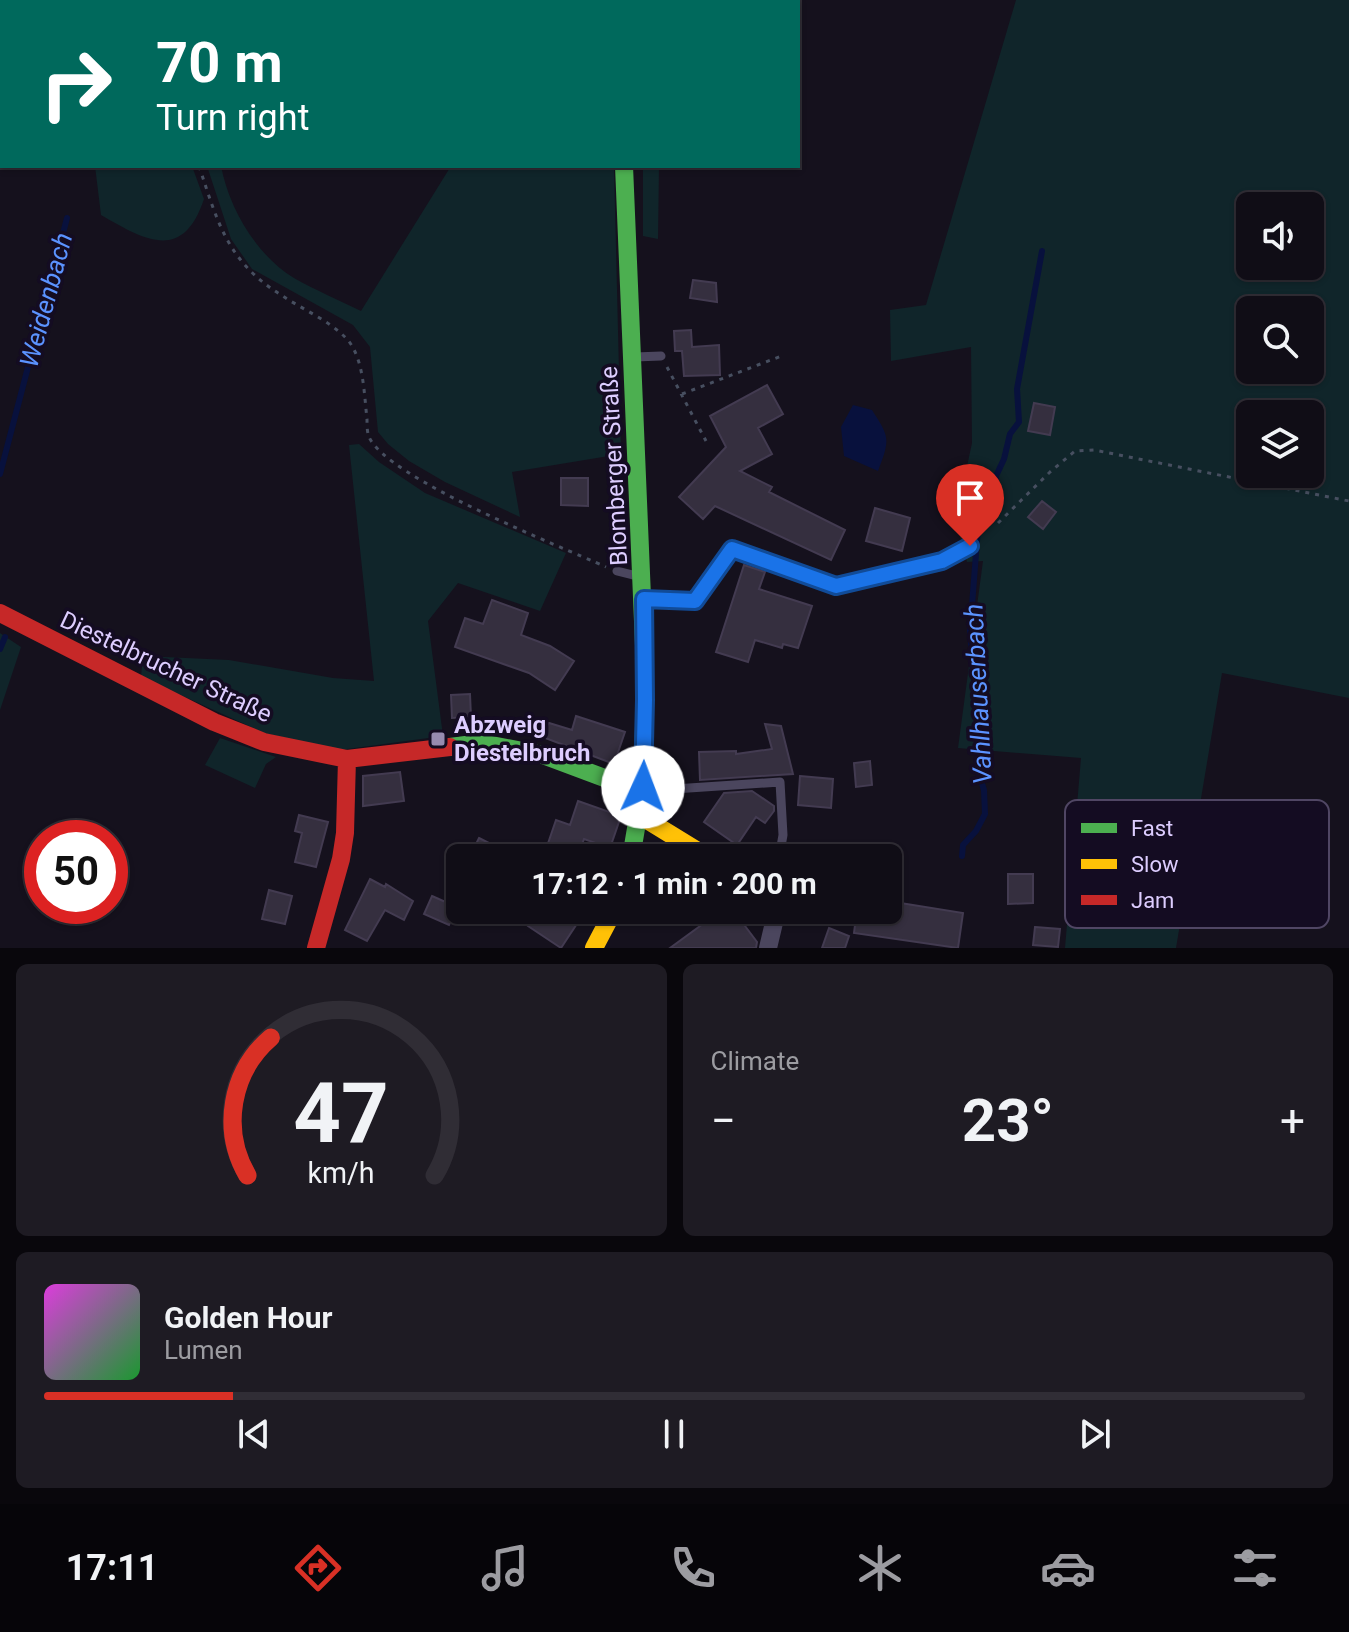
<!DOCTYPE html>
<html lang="en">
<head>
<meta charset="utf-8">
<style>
	:root { --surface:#100d16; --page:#1e1b23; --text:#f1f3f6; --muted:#9c9ca1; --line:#302d35; --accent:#d93025 }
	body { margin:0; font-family:Roboto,sans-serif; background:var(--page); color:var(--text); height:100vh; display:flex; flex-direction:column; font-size:30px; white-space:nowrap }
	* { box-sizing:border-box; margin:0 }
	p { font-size:26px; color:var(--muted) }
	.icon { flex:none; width:44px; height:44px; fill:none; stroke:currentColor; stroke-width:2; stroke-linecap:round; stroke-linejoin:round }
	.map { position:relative; height:948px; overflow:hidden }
	.side { display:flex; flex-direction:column; gap:16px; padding:16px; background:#09070c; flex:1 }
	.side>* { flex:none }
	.guide { position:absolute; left:0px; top:0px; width:800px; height:168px; box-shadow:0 2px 6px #0004,0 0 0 2px var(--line); background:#00695c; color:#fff; overflow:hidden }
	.controls { position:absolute; left:1236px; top:192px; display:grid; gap:16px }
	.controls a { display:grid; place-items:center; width:88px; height:88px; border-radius:12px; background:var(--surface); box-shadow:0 2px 6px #0004,0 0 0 2px var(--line); font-size:40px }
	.speed { position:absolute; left:24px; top:820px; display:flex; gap:16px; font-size:40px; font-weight:700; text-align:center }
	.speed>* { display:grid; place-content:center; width:104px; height:104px; border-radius:50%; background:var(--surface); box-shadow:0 2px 6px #0004,0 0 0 2px var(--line); line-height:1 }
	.speed .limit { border:12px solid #d22; background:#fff; color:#111 }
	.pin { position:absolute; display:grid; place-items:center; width:68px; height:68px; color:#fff; margin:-82px -34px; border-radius:50% 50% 50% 0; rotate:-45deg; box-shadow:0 0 8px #0007 }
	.pin .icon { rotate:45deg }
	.me { position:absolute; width:88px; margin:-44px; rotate:2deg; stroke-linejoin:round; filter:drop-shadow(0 0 6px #0008) }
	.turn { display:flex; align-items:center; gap:28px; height:168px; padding:0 24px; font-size:36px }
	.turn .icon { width:104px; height:104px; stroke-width:2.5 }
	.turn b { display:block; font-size:56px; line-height:68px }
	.big { font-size:60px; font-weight:700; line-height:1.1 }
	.side .card { flex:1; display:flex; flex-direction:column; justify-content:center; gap:12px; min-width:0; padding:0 28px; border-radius:12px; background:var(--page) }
	.side .dial { align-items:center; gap:0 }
	.dial svg { height:208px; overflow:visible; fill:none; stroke:var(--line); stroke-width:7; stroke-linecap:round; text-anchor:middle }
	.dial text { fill:var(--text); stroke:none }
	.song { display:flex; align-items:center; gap:24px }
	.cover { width:96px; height:96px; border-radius:12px; background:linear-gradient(135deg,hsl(300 70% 55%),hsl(130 70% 35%)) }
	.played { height:8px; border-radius:4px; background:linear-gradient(90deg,var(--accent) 15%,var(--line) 15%) }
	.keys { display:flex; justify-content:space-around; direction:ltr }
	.heat { display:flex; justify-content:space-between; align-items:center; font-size:44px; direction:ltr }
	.side .tiles { flex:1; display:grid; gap:16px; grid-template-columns:1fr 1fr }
	.card:last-child { grid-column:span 2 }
	.trip { position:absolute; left:446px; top:844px; width:456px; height:80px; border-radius:12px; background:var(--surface); box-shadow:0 2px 6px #0004,0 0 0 2px var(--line); font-weight:700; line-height:80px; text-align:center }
	.tabs { display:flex; height:128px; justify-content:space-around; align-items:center; background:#060509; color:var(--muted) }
	.tabs .icon { width:56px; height:56px }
	.tabs .current { color:var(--accent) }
	.tabs b { font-size:36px; color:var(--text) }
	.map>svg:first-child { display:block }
</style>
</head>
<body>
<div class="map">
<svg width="1349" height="948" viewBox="0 0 1349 948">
	<rect width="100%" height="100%" fill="#15111d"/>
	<!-- green -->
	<path fill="#10252a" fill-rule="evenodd" d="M1016,0H1349V698L1222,673L1176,948H1065L1081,758L958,748L983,561L967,562L959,533L957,513L972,443L971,347L891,361L890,310L926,305ZM1250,206H1310V266H1250ZM1250,310H1310V370H1250ZM1250,414H1310V474H1250Z
		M95,166H192L204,199C183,262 146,241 101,215Z
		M207,166H221C229,208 256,255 294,278C315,290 339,300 361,311L451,166H614L621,454L512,472L520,517L445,482L409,461L388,444L378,432L370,347L353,325L252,269L231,239Z
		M643,166H659L658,239L643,236Z
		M359,444L379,462L425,493L566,553L540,611L458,583L428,621L443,736L340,750L264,733L141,677L143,656L229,660L333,678L374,681L349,445Z
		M0,633L21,647L0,710Z
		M220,738L276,757L266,764L255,788L205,765Z"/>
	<!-- water -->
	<path fill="#08113d" d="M853,405L872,410C890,438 890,439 878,471L844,456L841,427Z"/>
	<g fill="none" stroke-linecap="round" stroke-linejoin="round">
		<!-- stream -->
		<path stroke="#08113d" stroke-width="6" d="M0,474L67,218
			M0,649L5,637
			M962,856L963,845L976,831L985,814L984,790L979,774L982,710L975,692L970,631L978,528L997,498L996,476L1004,459L1010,434L1019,422L1017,389L1042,251"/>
	</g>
	<!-- building -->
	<path fill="#352f3f" stroke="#433b51" stroke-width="2" d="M693,280L716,283L717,302L690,298Z
		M691,330L692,347L719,345L720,375L684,376L682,351H675L674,331Z
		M767,385L783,414L758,428L772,454L740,471L772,487L769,492L845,530L831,560L715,506L703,519L679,497L726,447L710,416Z
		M1034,403L1055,407L1050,435L1028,431Z
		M561,478H588V506L561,505Z
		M1042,501L1056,512L1043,529L1028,517Z
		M875,508L910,518L902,551L866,541Z
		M744,565L765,572L759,589L812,606L798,648L783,644L782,648L755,640L748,662L716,652Z
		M492,600L528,613L521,635L550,646L574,661L555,690L529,673L455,647L465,618L483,624Z
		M470,694L471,717L452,718L451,695Z
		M576,716L625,732L614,764L540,736L549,723L572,730Z
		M765,724L781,726L793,774L700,780L699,752L736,751V754L772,749Z
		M870,761L872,785L856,787L854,763Z
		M400,772L404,801L363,806V776Z
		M800,776L833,779L831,808L798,805Z
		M752,791L774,806V811L765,823L756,817L737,845L704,822L724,793Z
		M578,801L621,816L610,848L584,839L577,858H543L556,820L570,825Z
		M299,815L328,822L316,867L295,862L302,833L295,831Z
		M479,838L519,858H469Z
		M1008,874H1033V903L1008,904Z
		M370,879L385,887L386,884L413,901L404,920L385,910L367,941L345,930Z
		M269,890L292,896L285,924L262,919Z
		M432,896L457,907L449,925L424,914Z
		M888,901L963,913L958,948L854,933L857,910H888Z
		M539,910H586L561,948L528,926Z
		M722,910H733L757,942L756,948H670Z
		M1035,927L1060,929L1058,947L1033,945Z
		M829,928L849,936L845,948H822Z"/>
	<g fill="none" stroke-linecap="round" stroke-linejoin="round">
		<!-- path -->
		<path stroke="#474f60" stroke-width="3" stroke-dasharray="4 6" stroke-linecap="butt" d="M100,0L102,2
			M199,166C218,223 227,261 281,295C302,309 328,320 346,338C364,357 364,394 367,419C367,425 367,432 369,437C388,479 560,546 606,567
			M667,367L706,441
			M682,394L784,355
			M998,523L1050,472L1075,451L1094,450L1349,501"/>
		<!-- lane -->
		<path stroke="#4b465e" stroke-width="9" d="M635,357L661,356
			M617,571L637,576
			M644,599L695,601L732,549L836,586L942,561L970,546
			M644,787L674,789L780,782L783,835L779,858"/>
		<!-- street -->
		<path stroke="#4b465e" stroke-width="18" d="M768,948L777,910"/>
		<!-- fast -->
		<path stroke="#4caf50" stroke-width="18" d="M624,166L645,669L643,787L631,858
			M450,747L481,743L543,755L642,792"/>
		<!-- slow -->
		<path stroke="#ffc107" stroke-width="18" d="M634,0V2
			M639,815L709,858
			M594,948L614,910"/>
		<!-- jam -->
		<path stroke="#c62828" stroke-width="18" d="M0,613L214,722L264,742L347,759L450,747
			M316,948L341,859L345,833L347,759"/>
	</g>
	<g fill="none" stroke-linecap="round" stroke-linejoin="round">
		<!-- route casing -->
		<g stroke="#114b97" stroke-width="20">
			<path id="route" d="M643,787L645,700L644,599L695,601L732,549L836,586L942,561L970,546"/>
		</g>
		<!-- route -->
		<use href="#route" stroke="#1a73e8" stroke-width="14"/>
	</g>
	<!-- markers -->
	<rect fill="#978bb0" stroke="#140c22" stroke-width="3" x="430" y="731" width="16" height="16" rx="4"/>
	<g text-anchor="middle" stroke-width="7" stroke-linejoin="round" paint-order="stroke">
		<!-- street labels -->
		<g font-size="24" fill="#ddcdff" stroke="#140c22">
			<text transform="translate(614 466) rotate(-93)" y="8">Blomberger Straße</text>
			<text transform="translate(166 667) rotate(25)" y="8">Diestelbrucher Straße</text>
		</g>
		<!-- poi labels -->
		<g font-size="24" font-weight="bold" fill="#ddcdff" stroke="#140c22" text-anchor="start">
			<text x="454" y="733">Abzweig<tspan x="454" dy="28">Diestelbruch</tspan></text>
		</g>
		<!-- water labels -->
		<g font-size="26" font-style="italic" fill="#5b93ff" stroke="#140c22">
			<text transform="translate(46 300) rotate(-75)" y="9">Weidenbach</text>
			<text transform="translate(978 694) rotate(-93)" y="9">Vahlhauserbach</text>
		</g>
	</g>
	<!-- legend -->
	<rect x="1065" y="800" width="264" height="128" rx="12" fill="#140c22" stroke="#504664" stroke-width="2"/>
	<rect x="1081" y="823" width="36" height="10" fill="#4caf50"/>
	<rect x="1081" y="859" width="36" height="10" fill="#ffc107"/>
	<rect x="1081" y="895" width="36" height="10" fill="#c62828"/>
	<g font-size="22" fill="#ddcdff">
		<text x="1131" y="836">Fast</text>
		<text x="1131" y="872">Slow</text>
		<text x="1131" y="908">Jam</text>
	</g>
</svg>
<div class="controls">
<a><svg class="icon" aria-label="sound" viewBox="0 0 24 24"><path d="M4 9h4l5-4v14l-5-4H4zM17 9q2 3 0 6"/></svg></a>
<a><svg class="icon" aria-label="search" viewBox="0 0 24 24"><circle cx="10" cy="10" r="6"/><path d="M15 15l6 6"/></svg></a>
<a><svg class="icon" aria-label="layers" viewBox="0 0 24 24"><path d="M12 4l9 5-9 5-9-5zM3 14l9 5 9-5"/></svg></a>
</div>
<div class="speed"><div class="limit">50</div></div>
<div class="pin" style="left:970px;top:546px;background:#d93025"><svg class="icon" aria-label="arrive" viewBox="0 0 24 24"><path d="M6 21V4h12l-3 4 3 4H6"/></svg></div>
<svg class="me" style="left:643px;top:787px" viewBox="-20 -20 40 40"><circle r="19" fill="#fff"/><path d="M0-13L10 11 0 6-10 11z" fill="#1a73e8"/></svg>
<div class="trip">17:12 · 1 min · 200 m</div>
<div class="guide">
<div class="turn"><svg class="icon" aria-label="right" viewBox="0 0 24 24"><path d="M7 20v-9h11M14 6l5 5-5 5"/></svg><div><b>70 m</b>Turn right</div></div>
</div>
</div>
<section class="side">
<div class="tiles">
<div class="card dial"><svg viewBox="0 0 100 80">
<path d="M14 69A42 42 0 1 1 86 69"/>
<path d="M14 69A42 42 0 0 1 23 16" stroke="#d93025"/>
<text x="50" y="56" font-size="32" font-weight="700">47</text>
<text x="50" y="72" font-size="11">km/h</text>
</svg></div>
<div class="card"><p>Climate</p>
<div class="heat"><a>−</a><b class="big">23°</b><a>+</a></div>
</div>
<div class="card">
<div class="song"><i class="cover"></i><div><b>Golden Hour</b><p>Lumen</p></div></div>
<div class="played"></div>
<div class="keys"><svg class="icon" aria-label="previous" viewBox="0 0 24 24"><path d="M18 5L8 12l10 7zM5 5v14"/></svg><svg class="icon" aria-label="pause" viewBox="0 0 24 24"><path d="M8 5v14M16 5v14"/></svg><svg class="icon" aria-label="next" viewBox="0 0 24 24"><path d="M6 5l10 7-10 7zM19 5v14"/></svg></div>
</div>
</div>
</section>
<nav class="tabs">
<b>17:11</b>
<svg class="icon current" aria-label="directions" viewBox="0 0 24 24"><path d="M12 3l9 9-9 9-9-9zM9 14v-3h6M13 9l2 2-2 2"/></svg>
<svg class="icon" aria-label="music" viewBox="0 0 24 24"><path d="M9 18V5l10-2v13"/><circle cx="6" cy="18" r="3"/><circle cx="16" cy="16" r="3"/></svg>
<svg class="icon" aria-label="phone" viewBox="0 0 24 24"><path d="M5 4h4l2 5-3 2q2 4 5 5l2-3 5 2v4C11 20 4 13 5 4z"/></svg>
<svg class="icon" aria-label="climate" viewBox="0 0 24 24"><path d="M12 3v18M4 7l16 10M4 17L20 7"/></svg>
<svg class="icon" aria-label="car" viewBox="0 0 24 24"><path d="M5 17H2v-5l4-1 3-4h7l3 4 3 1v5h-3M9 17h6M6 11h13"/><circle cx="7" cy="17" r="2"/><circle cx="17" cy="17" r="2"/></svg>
<svg class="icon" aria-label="filters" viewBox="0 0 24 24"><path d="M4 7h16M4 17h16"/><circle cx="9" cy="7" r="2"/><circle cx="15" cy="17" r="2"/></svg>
</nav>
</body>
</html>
